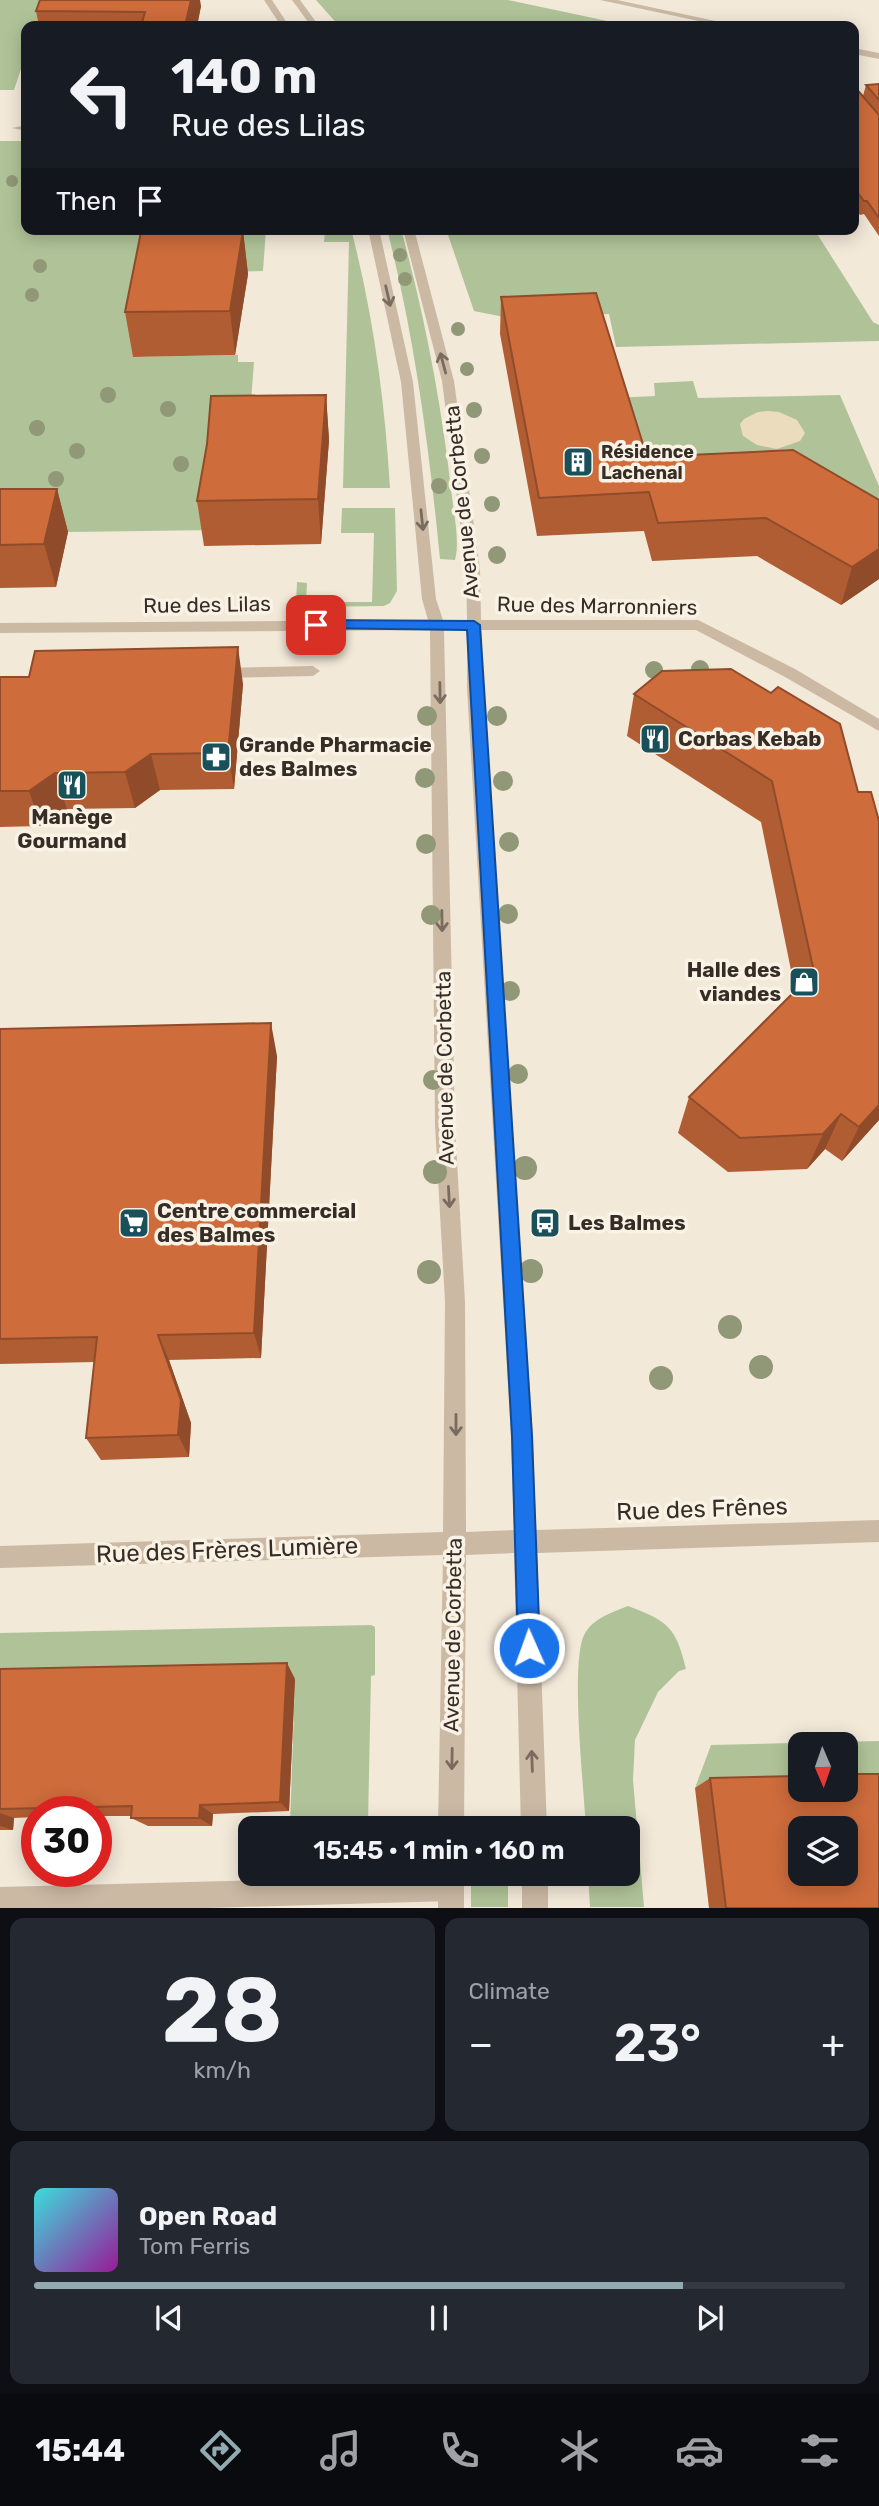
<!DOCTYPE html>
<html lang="en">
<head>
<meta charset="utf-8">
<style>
	:root { --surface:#171b24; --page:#242831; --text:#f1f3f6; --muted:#9ea1a6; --line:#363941; --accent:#90aab0 }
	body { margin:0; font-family:Rubik,sans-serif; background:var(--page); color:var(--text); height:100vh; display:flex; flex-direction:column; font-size:26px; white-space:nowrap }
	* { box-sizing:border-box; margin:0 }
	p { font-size:23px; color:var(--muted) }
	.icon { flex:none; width:38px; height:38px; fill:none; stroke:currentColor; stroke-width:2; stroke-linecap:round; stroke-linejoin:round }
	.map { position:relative; height:1908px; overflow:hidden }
	.panel { display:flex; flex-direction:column; gap:10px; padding:10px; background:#0d0f14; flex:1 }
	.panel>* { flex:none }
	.hud { position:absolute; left:21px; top:21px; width:838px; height:214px; border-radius:14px; box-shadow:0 4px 18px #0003; background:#171b24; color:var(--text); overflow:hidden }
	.needle { width:46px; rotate:178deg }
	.buttons { position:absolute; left:788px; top:1732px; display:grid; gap:14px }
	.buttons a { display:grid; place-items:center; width:70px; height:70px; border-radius:14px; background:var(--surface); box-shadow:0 4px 18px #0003; font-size:35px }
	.speed { position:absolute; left:21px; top:1796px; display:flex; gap:14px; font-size:35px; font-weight:700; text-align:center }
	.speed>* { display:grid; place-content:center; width:91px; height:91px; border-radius:50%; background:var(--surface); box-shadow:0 4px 18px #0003; line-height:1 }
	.speed .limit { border:10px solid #d22; background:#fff; color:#111 }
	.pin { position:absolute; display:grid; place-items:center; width:60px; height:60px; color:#fff; margin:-30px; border-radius:14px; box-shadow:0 4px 10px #0006 }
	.me { position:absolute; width:77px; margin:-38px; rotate:358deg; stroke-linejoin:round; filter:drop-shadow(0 0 5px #0008) }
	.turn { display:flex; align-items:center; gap:24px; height:147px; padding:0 35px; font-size:32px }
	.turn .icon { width:91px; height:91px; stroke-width:2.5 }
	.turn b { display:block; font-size:49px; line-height:60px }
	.then { display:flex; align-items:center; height:66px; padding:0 35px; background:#0003; gap:14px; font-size:26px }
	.big { font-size:52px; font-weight:600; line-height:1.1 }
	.panel .widget { flex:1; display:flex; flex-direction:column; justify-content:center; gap:10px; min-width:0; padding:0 24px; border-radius:14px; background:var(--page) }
	.panel .dial { align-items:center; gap:0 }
	.dial b { font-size:91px; line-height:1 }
	.song { display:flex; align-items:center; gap:21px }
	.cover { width:84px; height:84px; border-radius:10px; background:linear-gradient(135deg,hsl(180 70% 55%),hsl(300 70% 35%)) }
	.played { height:7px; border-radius:4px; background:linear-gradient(90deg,var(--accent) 80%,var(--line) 80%) }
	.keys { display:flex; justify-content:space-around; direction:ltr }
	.heat { display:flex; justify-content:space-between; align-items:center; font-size:38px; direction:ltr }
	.panel .tiles { flex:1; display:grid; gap:10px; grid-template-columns:1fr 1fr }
	.widget:last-child { grid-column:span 2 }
	.trip { position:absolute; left:238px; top:1816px; width:402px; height:70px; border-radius:14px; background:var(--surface); box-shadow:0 4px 18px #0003; font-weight:600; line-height:70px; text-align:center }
	.menu { display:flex; height:112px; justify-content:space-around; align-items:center; background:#090b0e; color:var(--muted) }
	.menu .icon { width:49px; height:49px }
	.menu .active { color:var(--accent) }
	.menu b { font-size:32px; color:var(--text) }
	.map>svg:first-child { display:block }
</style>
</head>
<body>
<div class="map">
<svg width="879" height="1908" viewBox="0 0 879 1908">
	<rect width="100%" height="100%" fill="#f3e9d9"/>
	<!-- green -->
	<path fill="#b0c398" d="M0,0H45L36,26H26V54L14,90H0Z
		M316,0H508L631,26H339Z
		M0,141H26V165L21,182H26V229H266L263,271L165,273L133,357L238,355V362H254L248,441L215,530L0,533Z
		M334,229H351C373,313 385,401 390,488H343L349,242H324L325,231Z
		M387,229H401C425,317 442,406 452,497C454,516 460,542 455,560L440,559C429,448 415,338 387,229Z
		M446,229H814L873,322L879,325V341L616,347L609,314L509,318L474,311Z
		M693,381L698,398L840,395L879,486V545L642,495L613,398L655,396L654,383Z
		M342,508H395L397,591L390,603L384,606L304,607L296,604L297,582L307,583L306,602H372L374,533H341Z
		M628,1606C668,1621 676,1627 686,1669L679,1671L658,1692L635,1740L633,1780L644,1907H590L588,1874H628V1829H586C584,1789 570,1665 584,1635C593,1618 611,1613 628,1606Z
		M371,1625L375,1627V1675L371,1676L368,1823L290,1825L295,1679L0,1685V1633Z
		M879,1741V1783L845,1784V1745H800V1786L695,1788L711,1745Z
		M471,1874H508V1907H471Z"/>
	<!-- plaza -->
	<path fill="#ecdcbe" d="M768,411L779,412L797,420L805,433L800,441L777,449L757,445L743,436L740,424L744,419L758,412Z"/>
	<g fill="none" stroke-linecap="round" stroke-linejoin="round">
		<!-- service -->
		<path fill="#cbb9a4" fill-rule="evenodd" d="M313,666L320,671L313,676L219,678L212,673L219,668Z
			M451,1875L460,1879L464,1888L460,1897L451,1901L208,1908H0V1887Z"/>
		<!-- minor -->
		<path fill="#cbb9a4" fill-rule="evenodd" d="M264,0H272L289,26H281Z
			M292,0H300L319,26H311Z
			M600,0H617L739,26H722Z
			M854,48L879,53V59L854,54Z
			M26,125V131L12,128Z
			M368,229H379L413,382L436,599L443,620H467L466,569L442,381L403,229H414L454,381L480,569L481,620H698L795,669L879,719V731L785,677L696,630H481L483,688L533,1436L536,1530L879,1520V1542L537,1553L547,1829H521L514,1553L466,1555L464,1829H438L443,1555L0,1568V1546L443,1532L445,1302L435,1125L430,630L0,633V623L428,620L422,599L401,382ZM444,630H467V688L511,1436L514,1530L466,1532L465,1302L455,1125Z
			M438,1874H464V1908H438Z
			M522,1874H548V1908H522Z"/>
	</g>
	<!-- trees -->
	<g fill="#919878">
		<circle cx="12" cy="181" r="6"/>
		<circle cx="400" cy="255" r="7"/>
		<circle cx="40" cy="266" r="7"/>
		<circle cx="405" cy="279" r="7"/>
		<circle cx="32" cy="295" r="7"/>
		<circle cx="458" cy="329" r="7"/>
		<circle cx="467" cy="369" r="7"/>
		<circle cx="108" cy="395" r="8"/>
		<circle cx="168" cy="409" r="8"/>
		<circle cx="474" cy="410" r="8"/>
		<circle cx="37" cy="428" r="8"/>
		<circle cx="77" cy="451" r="8"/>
		<circle cx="482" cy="456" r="8"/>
		<circle cx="181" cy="464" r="8"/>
		<circle cx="56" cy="479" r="8"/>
		<circle cx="439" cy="486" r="8"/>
		<circle cx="492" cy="504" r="8"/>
		<circle cx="497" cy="555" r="9"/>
		<circle cx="700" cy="669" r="9"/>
		<circle cx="654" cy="670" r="9"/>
		<circle cx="427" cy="716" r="10"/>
		<circle cx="497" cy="716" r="10"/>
		<circle cx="425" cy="778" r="10"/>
		<circle cx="503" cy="781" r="10"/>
		<circle cx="509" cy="842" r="10"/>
		<circle cx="426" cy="844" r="10"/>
		<circle cx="508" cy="914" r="10"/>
		<circle cx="431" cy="915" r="10"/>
		<circle cx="510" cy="991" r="10"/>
		<circle cx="518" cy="1074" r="10"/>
		<circle cx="433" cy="1080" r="10"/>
		<circle cx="525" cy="1168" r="12"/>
		<circle cx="435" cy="1172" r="12"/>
		<circle cx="531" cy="1271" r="12"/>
		<circle cx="429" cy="1272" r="12"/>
		<circle cx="730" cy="1327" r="12"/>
		<circle cx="761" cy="1367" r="12"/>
		<circle cx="661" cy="1378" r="12"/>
	</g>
	<!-- wall -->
	<path fill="#b15d34" d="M201,6L197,26H39L36,11Z
		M879,84V236L864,214L860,215L854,206V86L863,96L866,85Z
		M243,231L248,274L235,355L133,357L125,312Z
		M501,297L647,457L879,500V579L841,605L757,556L652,561L644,531L537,536L500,334Z
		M326,395L329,440L321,544L204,546L197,501L207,444Z
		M0,489H57L68,532L56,587L0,588Z
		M0,677L243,684L234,789L160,790L135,808L67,809L41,826L0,827Z
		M771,693L879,1120L842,1161L825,1149L807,1169L728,1172L678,1133L689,1097L795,990L761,822L627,736L634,694Z
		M0,1029L277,1056L261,1358L169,1360L191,1423L189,1457L101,1460L86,1438L95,1362L0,1364Z
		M0,1669L295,1679L289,1811L213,1814L212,1826H148L131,1818V1816H96V1811H37V1817L14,1818L13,1830H0Z
		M710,1778L879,1908H709L695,1788Z"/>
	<!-- shaded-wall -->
	<path fill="#904c2a" d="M191,0H200L201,6L197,26H185Z
		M243,231L248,274L235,355L230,311Z
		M326,395L329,440L321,544L318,499Z
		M57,489L68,532L56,587L44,544Z
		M879,549V579L841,605L852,567Z
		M238,647L243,684L234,789L228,753Z
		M151,754L160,790L135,808L125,772Z
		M55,773L67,809L41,826L29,791Z
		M271,1023L277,1056L261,1358L254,1333Z
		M879,1105V1120L842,1161L859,1127Z
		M841,1114L825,1149L807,1169L823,1134Z
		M158,1335L169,1360L191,1423L189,1457L178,1435Z
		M287,1663L295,1679L289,1811L280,1802Z
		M200,1805L213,1814L212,1826L199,1818Z
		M0,1813L14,1818L13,1830L0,1826Z"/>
	<!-- building -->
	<path fill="#ce6c3c" stroke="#904c2a" stroke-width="2" fill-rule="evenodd" d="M40,0H191L185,26H141L145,12L36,11Z
		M879,84V100L866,85Z
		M854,86L879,115V218L867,201H864L854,188Z
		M243,231L230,311L125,312L141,232Z
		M596,293L647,457L793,450L879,500V549L852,567L766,518L658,523L649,492L539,498L501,297Z
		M326,395L318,499L197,501L207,444L211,396Z
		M0,489H57L44,544L0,545Z
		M238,647L228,753L151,754L125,772L55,773L29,791H0V677H29L35,651Z
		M731,669L771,693L778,687L840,724L858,792H871L879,821V1105L859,1127L841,1114L823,1134L740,1138L689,1097L814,972L772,781L634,694L662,671Z
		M271,1023L254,1333L158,1335L181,1400L178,1435L86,1438L97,1337L0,1339V1029Z
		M287,1663L280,1802L200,1805L199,1818H131L132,1806L0,1809V1669Z
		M845,1774H879V1908H726L710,1778L800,1776V1790H845ZM800,1829H845V1874H800Z"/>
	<!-- one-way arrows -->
	<defs><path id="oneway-shaft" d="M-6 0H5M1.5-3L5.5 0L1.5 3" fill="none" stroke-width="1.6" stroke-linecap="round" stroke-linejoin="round" transform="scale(1.75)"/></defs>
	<g stroke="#796c5f">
		<use href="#oneway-shaft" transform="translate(388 296) rotate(77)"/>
		<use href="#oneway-shaft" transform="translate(443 363) rotate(-105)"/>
		<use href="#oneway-shaft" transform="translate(422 520) rotate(84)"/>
		<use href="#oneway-shaft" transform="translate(440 693) rotate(89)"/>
		<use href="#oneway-shaft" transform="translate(442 921) rotate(89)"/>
		<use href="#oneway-shaft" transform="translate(449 1197) rotate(87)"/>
		<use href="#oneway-shaft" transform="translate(456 1425) rotate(90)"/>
		<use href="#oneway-shaft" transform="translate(452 1759) rotate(91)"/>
		<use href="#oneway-shaft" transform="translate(532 1761) rotate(-92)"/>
	</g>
	<!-- route -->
	<path fill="#1a73e8" stroke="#114b97" stroke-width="2" d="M316,620L474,621L480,625L532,1436L540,1648L537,1656L529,1659L521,1656L518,1648L512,1436L467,630L311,628V621Z"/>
	<!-- icons -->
	<defs>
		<g id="building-square" transform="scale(1.575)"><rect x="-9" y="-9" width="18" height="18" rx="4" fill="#19505a" stroke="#faf2e5"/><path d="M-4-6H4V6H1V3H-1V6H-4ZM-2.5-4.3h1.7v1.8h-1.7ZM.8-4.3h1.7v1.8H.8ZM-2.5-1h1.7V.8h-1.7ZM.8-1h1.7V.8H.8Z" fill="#fff"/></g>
		<g id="restaurant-square" transform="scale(1.575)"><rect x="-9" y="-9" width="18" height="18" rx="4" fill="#19505a" stroke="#faf2e5"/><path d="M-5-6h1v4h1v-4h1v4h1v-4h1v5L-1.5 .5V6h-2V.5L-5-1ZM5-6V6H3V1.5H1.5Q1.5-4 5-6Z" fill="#fff"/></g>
		<g id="pharmacy-square" transform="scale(1.575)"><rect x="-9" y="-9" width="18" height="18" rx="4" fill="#19505a" stroke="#faf2e5"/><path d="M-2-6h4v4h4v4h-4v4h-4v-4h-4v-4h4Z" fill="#fff"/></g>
		<g id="shop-square" transform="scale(1.575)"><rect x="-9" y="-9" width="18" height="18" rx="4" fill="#19505a" stroke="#faf2e5"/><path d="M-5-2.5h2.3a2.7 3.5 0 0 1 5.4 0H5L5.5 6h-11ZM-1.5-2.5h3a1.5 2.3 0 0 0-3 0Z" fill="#fff"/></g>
		<g id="supermarket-square" transform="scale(1.575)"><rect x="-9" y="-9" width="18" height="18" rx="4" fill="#19505a" stroke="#faf2e5"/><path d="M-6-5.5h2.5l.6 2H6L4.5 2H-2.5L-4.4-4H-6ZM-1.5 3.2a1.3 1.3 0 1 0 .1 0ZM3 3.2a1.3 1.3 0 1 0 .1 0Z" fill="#fff"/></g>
		<g id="bus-square" transform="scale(1.575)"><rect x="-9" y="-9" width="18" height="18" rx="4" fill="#19505a" stroke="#faf2e5"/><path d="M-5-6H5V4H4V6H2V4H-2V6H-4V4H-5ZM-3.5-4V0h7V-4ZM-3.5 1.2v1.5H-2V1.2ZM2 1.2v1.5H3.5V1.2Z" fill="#fff"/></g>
	</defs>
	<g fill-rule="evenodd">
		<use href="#building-square" x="578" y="462"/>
		<use href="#restaurant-square" x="655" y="739"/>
		<use href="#pharmacy-square" x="216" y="757"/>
		<use href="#restaurant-square" x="72" y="785"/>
		<use href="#shop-square" x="804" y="982"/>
		<use href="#supermarket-square" x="134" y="1223"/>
		<use href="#bus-square" x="545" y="1223"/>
	</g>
	<g text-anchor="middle" stroke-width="7" stroke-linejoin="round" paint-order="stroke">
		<!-- far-poi labels -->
		<g font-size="18" font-weight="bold" fill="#362d26" stroke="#faf2e5" text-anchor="start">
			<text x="601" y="458">Résidence<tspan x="601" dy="21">Lachenal</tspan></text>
		</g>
		<!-- street labels -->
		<g font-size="21" fill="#362d26" stroke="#faf2e5">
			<text transform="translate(462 502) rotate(-96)" y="7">Avenue de Corbetta</text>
			<text transform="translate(207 605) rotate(-1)" y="7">Rue des Lilas</text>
			<text transform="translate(597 606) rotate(1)" y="7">Rue des Marronniers</text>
			<text transform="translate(445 1068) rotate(-91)" y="7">Avenue de Corbetta</text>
			<text transform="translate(453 1635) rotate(-89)" y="7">Avenue de Corbetta</text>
		</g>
		<!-- poi labels -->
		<g font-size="21" font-weight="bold" fill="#362d26" stroke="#faf2e5" text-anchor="start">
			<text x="678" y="746">Corbas Kebab</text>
			<text x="239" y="752">Grande Pharmacie<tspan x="239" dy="24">des Balmes</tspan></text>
			<text x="72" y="824" text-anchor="middle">Manège<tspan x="72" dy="24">Gourmand</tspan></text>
			<text x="781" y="977" text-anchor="end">Halle des<tspan x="781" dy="24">viandes</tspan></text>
			<text x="157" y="1218">Centre commercial<tspan x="157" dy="24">des Balmes</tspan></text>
			<text x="568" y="1230">Les Balmes</text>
		</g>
		<!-- near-street labels -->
		<g font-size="24" fill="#362d26" stroke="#faf2e5">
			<text transform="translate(702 1509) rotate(-2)" y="8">Rue des Frênes</text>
			<text transform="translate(227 1550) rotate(-2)" y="8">Rue des Frères Lumière</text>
		</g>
	</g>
</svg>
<div class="buttons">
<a><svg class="needle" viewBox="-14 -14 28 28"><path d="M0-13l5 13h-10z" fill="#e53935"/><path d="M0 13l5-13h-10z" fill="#9ea1a6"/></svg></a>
<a><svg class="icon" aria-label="layers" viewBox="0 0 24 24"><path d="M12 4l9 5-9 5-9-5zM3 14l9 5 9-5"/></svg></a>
</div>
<div class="speed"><div class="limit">30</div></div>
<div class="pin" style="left:316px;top:625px;background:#d93025"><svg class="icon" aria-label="arrive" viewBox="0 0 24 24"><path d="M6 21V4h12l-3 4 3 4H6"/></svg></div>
<svg class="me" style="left:529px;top:1648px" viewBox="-20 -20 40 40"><circle r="17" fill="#1a73e8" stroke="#fff" stroke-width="3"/><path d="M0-11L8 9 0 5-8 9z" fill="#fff"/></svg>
<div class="trip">15:45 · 1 min · 160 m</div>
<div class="hud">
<div class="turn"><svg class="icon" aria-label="left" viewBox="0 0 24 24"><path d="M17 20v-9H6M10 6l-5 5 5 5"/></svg><div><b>140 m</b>Rue des Lilas</div></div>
<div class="then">Then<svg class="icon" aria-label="arrive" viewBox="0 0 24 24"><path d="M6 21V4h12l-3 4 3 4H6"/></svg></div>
</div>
</div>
<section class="panel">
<div class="tiles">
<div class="widget dial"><b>28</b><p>km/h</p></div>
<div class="widget"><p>Climate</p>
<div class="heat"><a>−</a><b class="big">23°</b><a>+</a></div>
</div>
<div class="widget">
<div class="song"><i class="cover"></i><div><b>Open Road</b><p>Tom Ferris</p></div></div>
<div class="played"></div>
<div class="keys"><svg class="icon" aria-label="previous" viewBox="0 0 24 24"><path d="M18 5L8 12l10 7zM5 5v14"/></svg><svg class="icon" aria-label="pause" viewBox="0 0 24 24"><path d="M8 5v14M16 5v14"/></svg><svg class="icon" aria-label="next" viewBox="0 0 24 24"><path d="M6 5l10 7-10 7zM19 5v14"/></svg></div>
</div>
</div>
</section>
<nav class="menu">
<b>15:44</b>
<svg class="icon active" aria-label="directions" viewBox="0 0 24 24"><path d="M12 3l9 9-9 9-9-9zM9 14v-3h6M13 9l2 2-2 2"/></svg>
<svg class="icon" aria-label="music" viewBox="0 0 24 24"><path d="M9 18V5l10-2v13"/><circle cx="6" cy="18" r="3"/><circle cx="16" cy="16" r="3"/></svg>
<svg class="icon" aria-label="phone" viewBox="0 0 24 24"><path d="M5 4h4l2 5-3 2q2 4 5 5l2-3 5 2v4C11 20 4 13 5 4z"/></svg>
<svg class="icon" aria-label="climate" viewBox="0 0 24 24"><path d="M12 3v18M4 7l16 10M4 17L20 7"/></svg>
<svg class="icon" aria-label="car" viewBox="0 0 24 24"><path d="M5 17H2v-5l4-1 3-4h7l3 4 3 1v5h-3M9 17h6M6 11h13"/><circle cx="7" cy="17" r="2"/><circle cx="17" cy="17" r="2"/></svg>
<svg class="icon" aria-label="filters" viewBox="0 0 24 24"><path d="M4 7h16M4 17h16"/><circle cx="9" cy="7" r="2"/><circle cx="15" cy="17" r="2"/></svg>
</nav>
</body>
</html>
